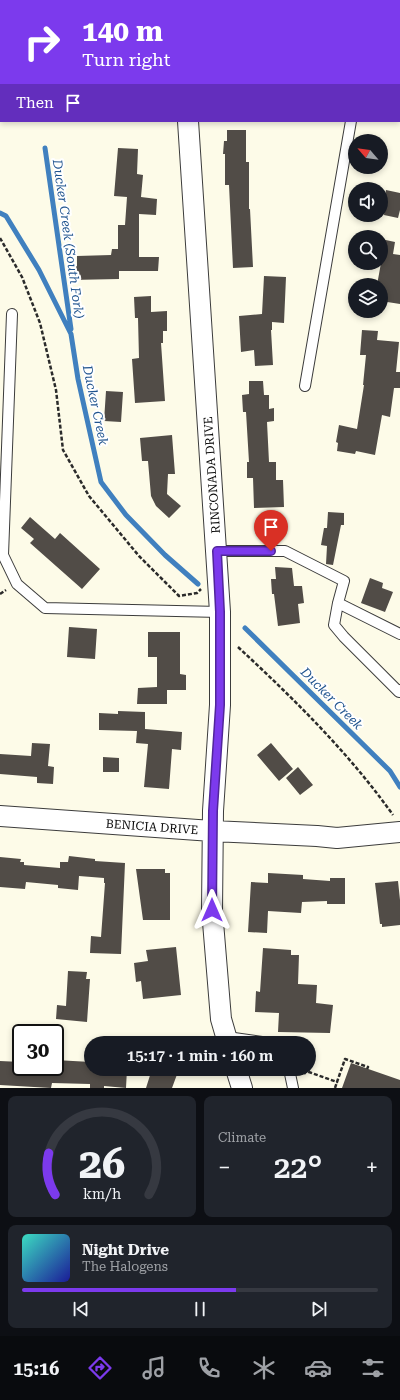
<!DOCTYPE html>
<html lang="en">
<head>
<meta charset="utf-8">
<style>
	:root { --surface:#171b24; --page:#20242c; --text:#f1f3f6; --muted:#9ea1a6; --line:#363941; --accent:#7c3aed }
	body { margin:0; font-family:"Roboto Serif",serif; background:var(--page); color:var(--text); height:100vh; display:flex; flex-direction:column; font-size:15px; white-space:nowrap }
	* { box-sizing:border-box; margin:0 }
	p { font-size:13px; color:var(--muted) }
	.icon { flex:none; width:22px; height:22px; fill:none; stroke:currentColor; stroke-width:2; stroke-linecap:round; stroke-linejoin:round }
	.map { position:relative; height:1088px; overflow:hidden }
	.details { display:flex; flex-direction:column; gap:8px; padding:8px; background:#0d0f14; flex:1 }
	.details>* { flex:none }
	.hud { position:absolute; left:0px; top:0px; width:400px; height:122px; box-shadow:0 2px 6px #0003; background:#7c3aed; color:#fff; overflow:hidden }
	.needle { width:26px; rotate:298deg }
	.tools { position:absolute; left:348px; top:134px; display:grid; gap:8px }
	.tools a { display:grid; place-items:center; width:40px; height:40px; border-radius:50%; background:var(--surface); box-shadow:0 2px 6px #0003; font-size:20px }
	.speed { position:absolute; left:12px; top:1024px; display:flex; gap:8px; font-size:20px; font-weight:700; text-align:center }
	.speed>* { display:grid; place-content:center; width:52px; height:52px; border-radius:50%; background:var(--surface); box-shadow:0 2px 6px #0003; line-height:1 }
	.speed .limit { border:2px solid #111; border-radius:6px; background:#fff; color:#111 }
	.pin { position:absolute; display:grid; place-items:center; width:34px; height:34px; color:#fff; margin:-41px -17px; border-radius:50% 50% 50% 0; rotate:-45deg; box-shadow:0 0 4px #0007 }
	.pin .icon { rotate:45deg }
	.me { position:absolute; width:44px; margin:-22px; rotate:0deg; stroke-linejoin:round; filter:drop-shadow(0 0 3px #0008) }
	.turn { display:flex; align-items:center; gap:14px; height:84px; padding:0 16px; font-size:18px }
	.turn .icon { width:52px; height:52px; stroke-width:2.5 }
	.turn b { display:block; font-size:28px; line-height:34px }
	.then { display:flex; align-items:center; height:38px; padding:0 16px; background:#0003; gap:8px; font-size:15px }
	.big { font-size:30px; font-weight:600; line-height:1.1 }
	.details .card { flex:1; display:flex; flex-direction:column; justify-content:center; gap:6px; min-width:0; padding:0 14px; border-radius:8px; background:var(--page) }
	.details .dial { align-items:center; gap:0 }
	.dial svg { height:104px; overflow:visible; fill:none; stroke:var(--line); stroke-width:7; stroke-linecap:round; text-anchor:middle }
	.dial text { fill:var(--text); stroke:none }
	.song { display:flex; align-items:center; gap:12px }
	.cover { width:48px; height:48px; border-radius:6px; background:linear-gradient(135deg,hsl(170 70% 55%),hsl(240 70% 35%)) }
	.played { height:4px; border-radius:2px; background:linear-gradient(90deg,var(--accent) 60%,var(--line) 60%) }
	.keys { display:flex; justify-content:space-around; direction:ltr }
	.heat { display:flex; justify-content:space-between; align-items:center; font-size:22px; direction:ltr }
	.details .tiles { flex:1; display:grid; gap:8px; grid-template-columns:1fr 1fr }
	.card:last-child { grid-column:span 2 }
	.trip { position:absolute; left:84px; top:1036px; width:232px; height:40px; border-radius:20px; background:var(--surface); box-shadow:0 2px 6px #0003; font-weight:600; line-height:40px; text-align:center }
	.menu { display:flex; height:64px; justify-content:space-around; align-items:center; background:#090b0e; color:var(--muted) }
	.menu .icon { width:28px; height:28px }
	.menu .on { color:var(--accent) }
	.menu b { font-size:18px; color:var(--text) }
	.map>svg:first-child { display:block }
</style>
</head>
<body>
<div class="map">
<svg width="400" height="1088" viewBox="0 0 400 1088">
	<rect width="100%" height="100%" fill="#fdfbe8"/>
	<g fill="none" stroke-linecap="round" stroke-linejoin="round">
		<!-- stream -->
		<path stroke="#4080bf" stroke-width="5" d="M45,148L71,329
			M0,213L6,216L39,270L71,334L78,379L101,482L126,515L165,555L198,584
			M245,628L390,771L400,787"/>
	</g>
	<!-- building -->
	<path fill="#514c47" d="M227,130H246V162H249V209H250L253,267L233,268L229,185H225V154H223L224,141H227Z
		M118,148L138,149L137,174L143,175L141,197L157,199L156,215L139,214V257H159L158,271H119V279L71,280V266H77V256L111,255L112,249H118V225H125L127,197L114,196Z
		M386,190L400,193V210L398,218L384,215L385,207H383Z
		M381,239L395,242L393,254L400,255V304L381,301V285H377L381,263Z
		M264,276L286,277L284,323L272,322V330H271L273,365L255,366L254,350L241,352L239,316L262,314Z
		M151,296V312L167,311V331H163V343H161L165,401L135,403L132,359L139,358L138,318H135L134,297Z
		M362,330L378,331L377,340L399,342L396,372H400V388H394L390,417L382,415L375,455L356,451L355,454L337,451L338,443L336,442L339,425L357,429L364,385H363L366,355H360Z
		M249,381H263L264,395H269V409L274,408V421L267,422L269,462H276V480H283L284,507L254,508L253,478H247V462H249L246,412H243L242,395L249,394Z
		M106,391L123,392L121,422L104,421Z
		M172,435L175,474H168L167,494L181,506L169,518L156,506L151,496L148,461H142L140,438Z
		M328,512L344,513V525H341L333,565L326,564L327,546L321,545L324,528H327Z
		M30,517L55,539L60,533L100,569L82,589L30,543L34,539L21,528Z
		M275,567L292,568L294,586H302L304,603L298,604L300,623L278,626L274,594H272L271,579H276Z
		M370,578L383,583L382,588L393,592L385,612L361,603Z
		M69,627L97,629L95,659L67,657Z
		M148,632H180V674L186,675V690H167V704H137L138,688L157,687V657H148Z
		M118,711L145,712V729L182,732L181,750L172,749L169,789L144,787L148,744L136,743L137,731L99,730V713L118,714Z
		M32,743L50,744L48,766L54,767L53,784L37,783V777L0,774V754L31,756Z
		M271,743L293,769L279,781L257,755Z
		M103,757L119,758V772H103Z
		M298,767L313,785L300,795L286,778Z
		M69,856L95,859V861L125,863L121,954L90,953L91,936L101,937L105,883H104V878L79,876L78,890L58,888V885L26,882L25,889L0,887V857L21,859L20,862H24V865L60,868V862H68Z
		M136,869H165V873H170V920H143Z
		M268,873L303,875V879L330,881V878H345V904H327V901L302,902L301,913L268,911L267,933L248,932L251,882L268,883Z
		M398,881L400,900V925L382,927V924H380L375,883Z
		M176,947L181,995L143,999L141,981L136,982L134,963L148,961L146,950Z
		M263,948L291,950V955H299L298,984L317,985L316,1003L333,1005L330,1033L278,1032L279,1013L255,1012L256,991L260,992Z
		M68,971L87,972L86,979H90L87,1022L56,1019L57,1005L66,1006Z
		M55,1060L91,1062V1069H127L126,1088L104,1086V1088H90V1084L52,1083L51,1088L0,1085V1061L21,1062V1067H55Z
		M351,1063L400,1080V1088H342Z
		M152,1069H179L172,1088H146Z"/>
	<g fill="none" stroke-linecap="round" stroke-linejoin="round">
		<!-- service casing -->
		<g stroke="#3c3c3c" stroke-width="12">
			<path id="service" d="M12,314L3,555L17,584L45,608L220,612
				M305,386L351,121
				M217,551H285L344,581L338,603L334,625L344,637L399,692L400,690
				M338,603L400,634
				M227,1037L269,1043
				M289,1069L293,1088"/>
		</g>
		<!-- minor casing -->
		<g stroke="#3c3c3c" stroke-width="22">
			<path id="minor" d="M188,121L220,612V705L213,811L212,910L221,1019L228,1043
				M0,816L212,831L317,836L337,838L400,832
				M236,1069L242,1088"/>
		</g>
		<!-- tertiary casing -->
		<g stroke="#3c3c3c" stroke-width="24">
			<path id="tertiary" d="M0,9H1
				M399,18H400"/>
		</g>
		<!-- path -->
		<path stroke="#2b2b2b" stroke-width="2.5" stroke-dasharray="4 2" stroke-linecap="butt" d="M113,0L128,1
			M0,238L22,277L40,323L56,390L63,450L89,496L139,556L179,596L197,593L201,589
			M0,594L6,590
			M238,647C294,699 349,753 393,815
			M304,1074L306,1071L337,1082L345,1059L368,1067L367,1069
			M335,1088L337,1082"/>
		<!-- service -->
		<use href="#service" stroke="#fff" stroke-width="10"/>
		<!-- minor -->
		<use href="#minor" stroke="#fff" stroke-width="20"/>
		<!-- tertiary -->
		<use href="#tertiary" stroke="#fff" stroke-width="22"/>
	</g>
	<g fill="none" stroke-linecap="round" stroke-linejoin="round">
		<!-- route casing -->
		<g stroke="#51269a" stroke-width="10">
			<path id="route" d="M212,910L213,811L220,705V612L217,551H271"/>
		</g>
		<!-- route -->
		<use href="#route" stroke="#7c3aed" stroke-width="7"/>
	</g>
	<g text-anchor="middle" stroke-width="4" stroke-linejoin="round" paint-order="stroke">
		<!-- street labels -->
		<g font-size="12" fill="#090909" stroke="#fff">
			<text transform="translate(212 475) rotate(-94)" y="4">RINCONADA DRIVE</text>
			<text transform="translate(152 827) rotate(4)" y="4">BENICIA DRIVE</text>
		</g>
		<!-- water labels -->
		<g font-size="13" font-style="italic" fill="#20548e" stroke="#fff">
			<text transform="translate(69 239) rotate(82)" y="5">Ducker Creek (South Fork)</text>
			<text transform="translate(96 405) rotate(78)" y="5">Ducker Creek</text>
			<text transform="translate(332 698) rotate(45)" y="5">Ducker Creek</text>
		</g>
	</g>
</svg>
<div class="tools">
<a><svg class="needle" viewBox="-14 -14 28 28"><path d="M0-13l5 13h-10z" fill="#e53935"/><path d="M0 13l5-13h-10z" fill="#9ea1a6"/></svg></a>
<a><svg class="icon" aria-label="sound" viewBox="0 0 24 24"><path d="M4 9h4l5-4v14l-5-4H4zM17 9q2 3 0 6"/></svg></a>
<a><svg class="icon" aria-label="search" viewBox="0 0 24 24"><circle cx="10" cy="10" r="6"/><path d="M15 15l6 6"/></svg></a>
<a><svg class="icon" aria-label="layers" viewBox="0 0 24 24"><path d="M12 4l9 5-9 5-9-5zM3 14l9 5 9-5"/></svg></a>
</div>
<div class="speed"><div class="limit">30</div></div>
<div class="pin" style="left:271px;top:551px;background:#d93025"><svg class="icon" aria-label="arrive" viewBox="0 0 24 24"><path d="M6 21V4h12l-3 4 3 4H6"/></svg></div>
<svg class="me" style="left:212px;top:910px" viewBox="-20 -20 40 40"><path d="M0-17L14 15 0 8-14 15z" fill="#7c3aed" stroke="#fff" stroke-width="4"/></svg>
<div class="trip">15:17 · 1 min · 160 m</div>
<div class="hud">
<div class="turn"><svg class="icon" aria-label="right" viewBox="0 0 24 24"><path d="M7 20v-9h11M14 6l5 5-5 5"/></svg><div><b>140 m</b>Turn right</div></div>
<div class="then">Then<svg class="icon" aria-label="arrive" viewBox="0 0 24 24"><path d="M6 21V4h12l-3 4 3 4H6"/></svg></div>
</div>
</div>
<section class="details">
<div class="tiles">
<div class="card dial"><svg viewBox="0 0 100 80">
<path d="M14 69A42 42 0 1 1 86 69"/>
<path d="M14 69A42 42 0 0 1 9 37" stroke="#7c3aed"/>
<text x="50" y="56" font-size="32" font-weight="700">26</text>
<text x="50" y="72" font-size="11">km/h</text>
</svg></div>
<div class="card"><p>Climate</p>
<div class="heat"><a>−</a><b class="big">22°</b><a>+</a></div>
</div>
<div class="card">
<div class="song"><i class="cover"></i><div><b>Night Drive</b><p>The Halogens</p></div></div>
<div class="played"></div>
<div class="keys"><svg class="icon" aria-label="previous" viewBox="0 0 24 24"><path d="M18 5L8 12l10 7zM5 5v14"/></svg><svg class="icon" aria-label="pause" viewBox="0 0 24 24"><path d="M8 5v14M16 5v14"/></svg><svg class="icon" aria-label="next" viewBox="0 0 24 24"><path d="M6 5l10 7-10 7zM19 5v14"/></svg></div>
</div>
</div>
</section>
<nav class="menu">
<b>15:16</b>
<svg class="icon on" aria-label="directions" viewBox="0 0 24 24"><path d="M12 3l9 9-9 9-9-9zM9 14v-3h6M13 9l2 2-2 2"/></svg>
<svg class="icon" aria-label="music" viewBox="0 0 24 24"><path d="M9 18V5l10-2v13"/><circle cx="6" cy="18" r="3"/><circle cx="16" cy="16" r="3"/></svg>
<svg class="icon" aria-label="phone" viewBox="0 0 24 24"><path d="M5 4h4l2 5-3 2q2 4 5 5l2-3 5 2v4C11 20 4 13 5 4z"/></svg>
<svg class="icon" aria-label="climate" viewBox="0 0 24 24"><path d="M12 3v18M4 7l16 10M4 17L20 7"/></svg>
<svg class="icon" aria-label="car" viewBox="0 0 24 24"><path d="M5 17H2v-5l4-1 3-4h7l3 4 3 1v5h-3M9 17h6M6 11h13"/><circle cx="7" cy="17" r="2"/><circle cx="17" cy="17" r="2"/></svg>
<svg class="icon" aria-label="filters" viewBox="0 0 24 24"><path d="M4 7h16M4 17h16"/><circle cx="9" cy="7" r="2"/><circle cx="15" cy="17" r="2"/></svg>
</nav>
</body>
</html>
